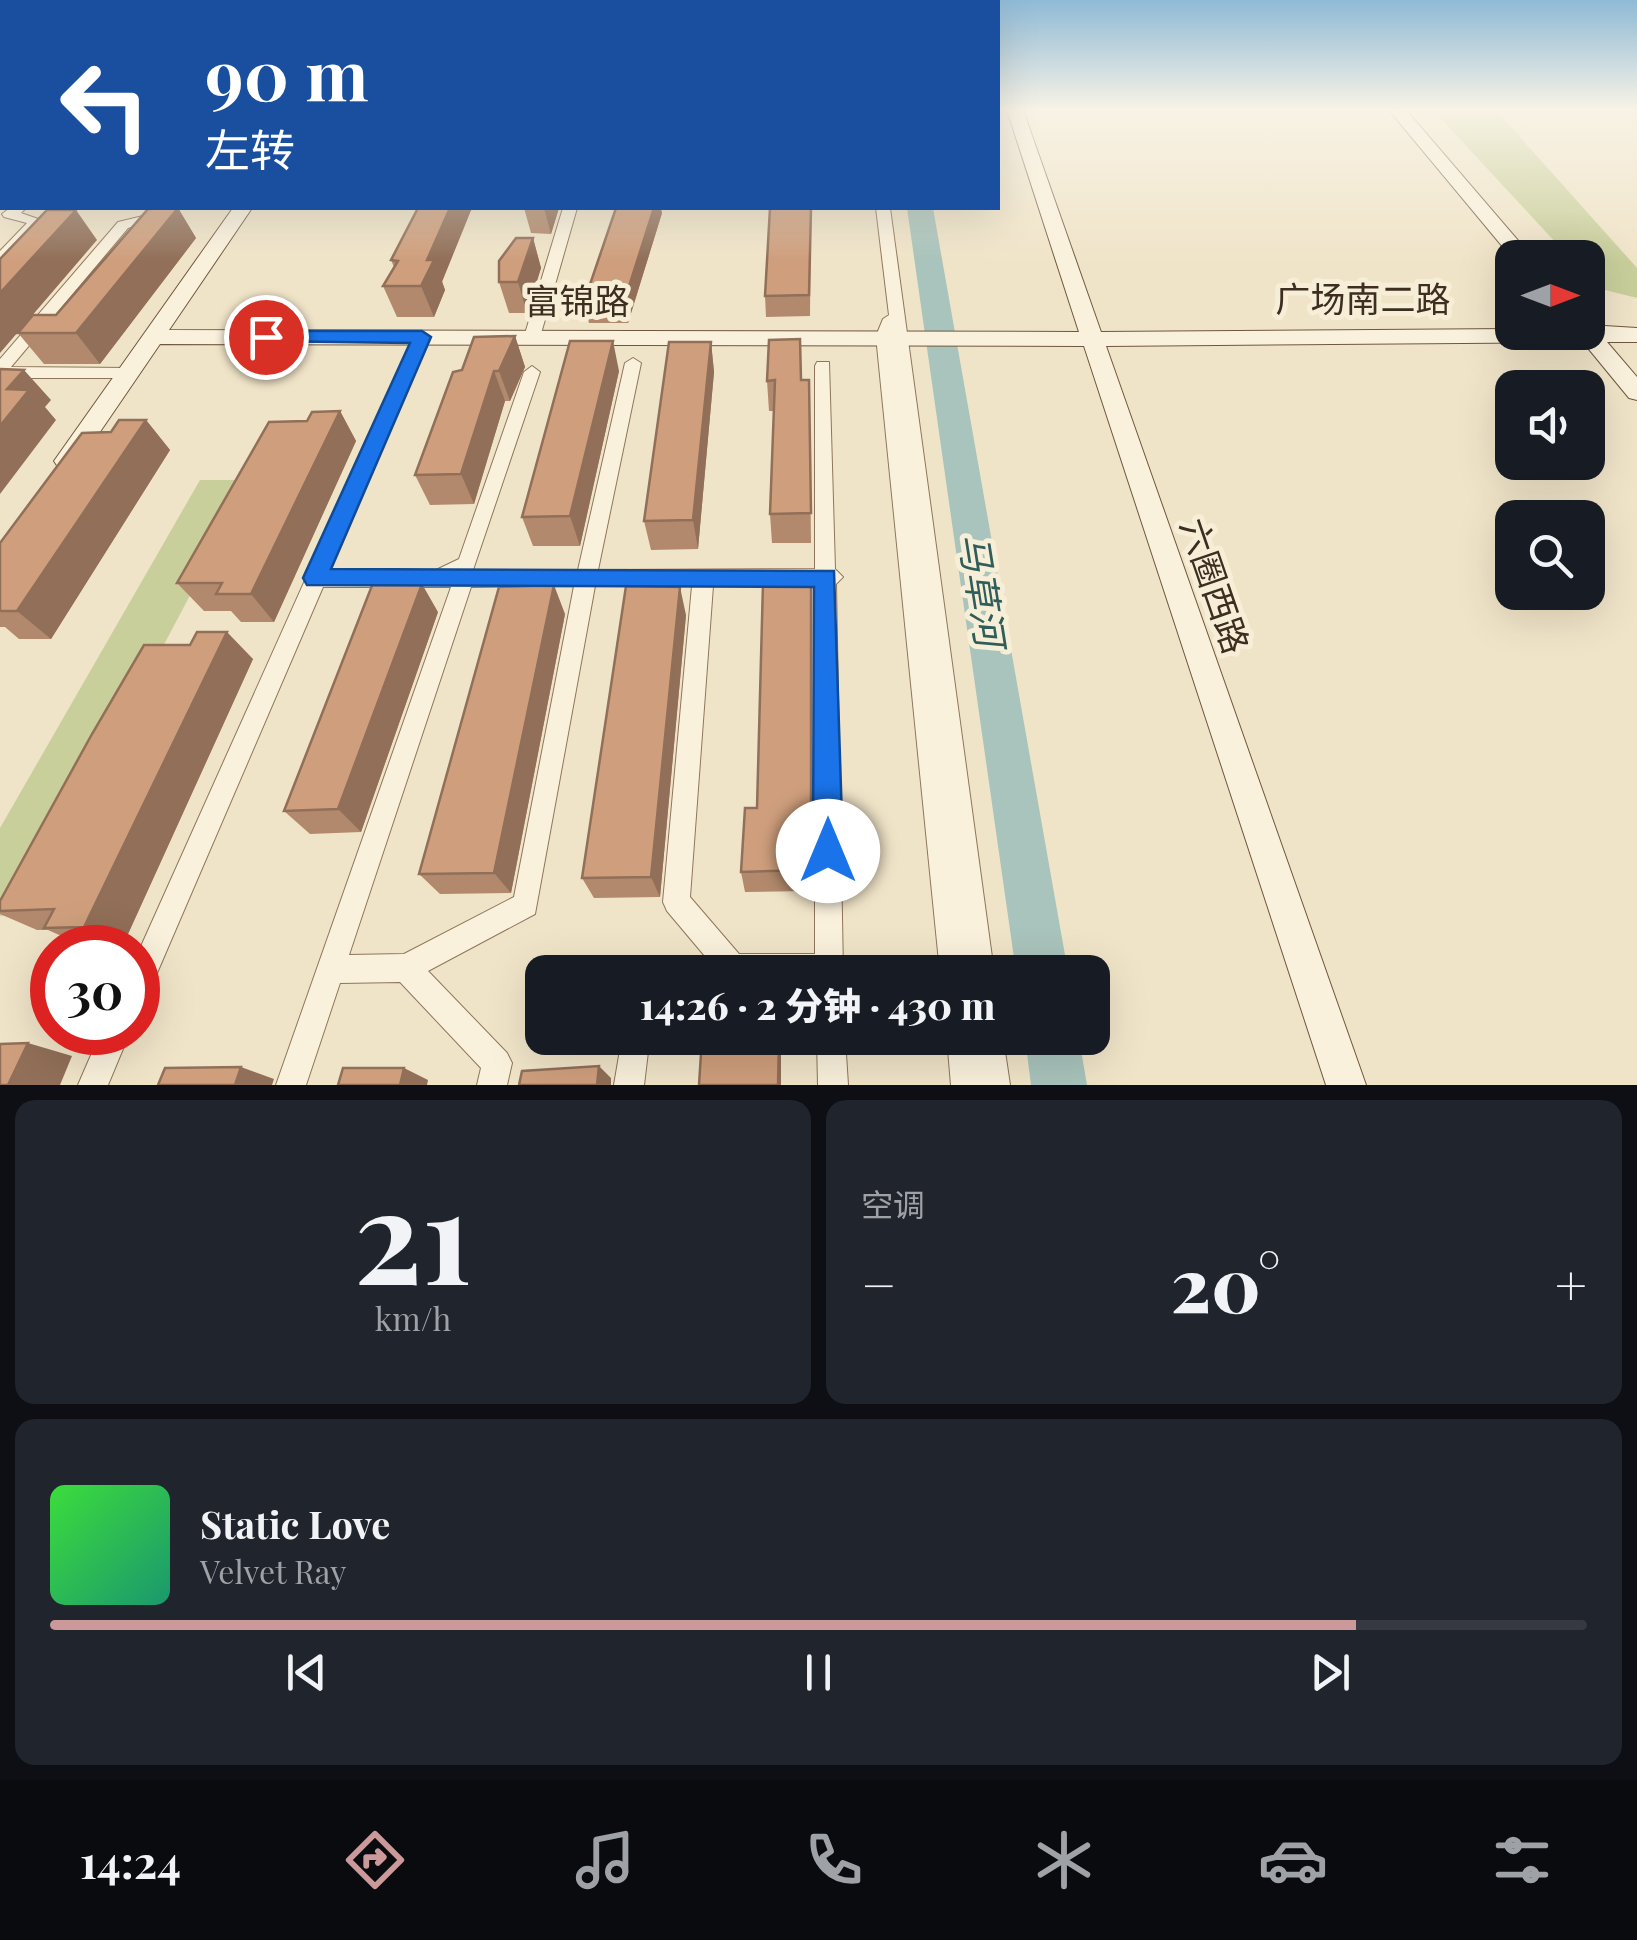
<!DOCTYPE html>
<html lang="zh">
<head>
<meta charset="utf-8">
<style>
	:root { --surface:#171b24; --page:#20242c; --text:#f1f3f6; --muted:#9ea1a6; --line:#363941; --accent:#cc999b }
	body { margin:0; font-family:"Playfair Display","Noto Sans SC",serif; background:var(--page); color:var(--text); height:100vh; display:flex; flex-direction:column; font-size:38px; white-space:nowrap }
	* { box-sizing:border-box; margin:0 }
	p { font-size:32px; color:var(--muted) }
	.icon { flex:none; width:55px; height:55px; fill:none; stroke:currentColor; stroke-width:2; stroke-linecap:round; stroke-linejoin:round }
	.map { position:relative; height:1085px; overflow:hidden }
	.sheet { display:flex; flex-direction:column; gap:15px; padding:15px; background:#0d0f14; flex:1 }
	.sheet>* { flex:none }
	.hud { position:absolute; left:0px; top:0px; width:1000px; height:210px; box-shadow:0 10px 40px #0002; background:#1a4fa0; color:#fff; overflow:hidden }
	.needle { width:65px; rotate:90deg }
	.tools { position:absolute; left:1495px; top:240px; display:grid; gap:20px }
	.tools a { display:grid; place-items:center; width:110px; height:110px; border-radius:20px; background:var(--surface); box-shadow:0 10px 40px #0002; font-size:50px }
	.speed { position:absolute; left:30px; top:925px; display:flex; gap:20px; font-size:50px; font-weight:700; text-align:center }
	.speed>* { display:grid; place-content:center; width:130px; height:130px; border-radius:50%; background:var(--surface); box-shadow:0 10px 40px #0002; line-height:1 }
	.speed .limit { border:15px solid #d22; background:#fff; color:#111 }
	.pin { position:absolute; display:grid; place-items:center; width:85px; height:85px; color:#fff; margin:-42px; border:5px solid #fff; border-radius:50%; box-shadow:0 2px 10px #0007 }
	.me { position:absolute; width:110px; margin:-55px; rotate:0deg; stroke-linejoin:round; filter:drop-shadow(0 0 8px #0008) }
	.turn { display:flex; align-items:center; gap:35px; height:210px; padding:0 40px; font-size:45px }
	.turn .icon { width:130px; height:130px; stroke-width:2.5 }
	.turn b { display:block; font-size:70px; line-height:85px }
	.big { font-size:75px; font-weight:800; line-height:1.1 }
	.sheet .tile { flex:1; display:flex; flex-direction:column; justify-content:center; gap:15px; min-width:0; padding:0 35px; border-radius:20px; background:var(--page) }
	.sheet .dial { align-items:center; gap:0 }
	.dial b { font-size:130px; line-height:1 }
	.song { display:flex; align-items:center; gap:30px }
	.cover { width:120px; height:120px; border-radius:15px; background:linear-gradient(135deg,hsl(120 70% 55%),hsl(160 70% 35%)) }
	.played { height:10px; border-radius:5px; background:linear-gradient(90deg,var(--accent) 85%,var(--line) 85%) }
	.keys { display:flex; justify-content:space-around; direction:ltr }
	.heat { display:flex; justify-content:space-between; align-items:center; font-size:55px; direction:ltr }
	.sheet .tiles { flex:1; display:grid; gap:15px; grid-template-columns:1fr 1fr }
	.tile:last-child { grid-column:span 2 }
	.trip { position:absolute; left:525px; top:955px; width:585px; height:100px; border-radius:20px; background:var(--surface); box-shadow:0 10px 40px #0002; font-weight:800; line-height:100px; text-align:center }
	.tabs { display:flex; height:160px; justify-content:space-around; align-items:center; background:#090b0e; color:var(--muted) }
	.tabs .icon { width:70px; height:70px }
	.tabs .selected { color:var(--accent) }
	.tabs b { font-size:45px; color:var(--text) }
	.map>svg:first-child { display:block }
</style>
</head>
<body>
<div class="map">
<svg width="1637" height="1085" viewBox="0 0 1637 1085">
	<rect width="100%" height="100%" fill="#f0e4c8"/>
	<!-- green -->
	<path fill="#c9cf9b" d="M1433,110H1496L1637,268V298L1597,288L1588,277V258L1569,257Z
		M200,480H251L21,915L0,916V828Z"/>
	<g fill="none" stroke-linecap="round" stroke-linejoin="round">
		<!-- river -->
		<path fill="#a9c4bc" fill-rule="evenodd" d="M907,208H933L1068,972H1016Z
			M1025,1038H1079L1087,1085H1031Z"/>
		<!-- street casing -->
		<g stroke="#8d765c" stroke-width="2">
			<path id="street" d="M10,208H26L21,213L44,221L5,263L0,264V251L27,223L4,217L2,214Z
				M165,208H179L178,214L128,228L11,367L130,368L138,374L136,378H0V359L118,222L164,211Z
				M563,208H577L540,337L532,342L524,337Z
				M876,208H890L994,972H940L876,336L883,319L889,315Z
				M422,332L430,337L330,571L436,570L459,559L524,372L532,366L540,372L473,570H578L625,363L633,358L641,363L598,570L815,569V366L817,362H829L835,569L843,577L836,584L843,972H713L715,968L667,911L663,902L692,586H595L535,914L428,971L507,1053L512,1063L507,1085H477L481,1068L400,982L340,983L306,1085H276L451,587H323L148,994L138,998V953L414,337ZM815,585V954H739L690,897L713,586ZM574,586L514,897L404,954L349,955L471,587Z
				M101,1032H130L108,1085H78Z
				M622,1038H657L653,1048L648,1052L644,1085H614Z
				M817,1038H845L848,1085H818Z
				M947,1038H1003L1010,1085H951Z"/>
		</g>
		<!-- secondary casing -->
		<g stroke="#6f573f" stroke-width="2">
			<path id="secondary" d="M1007,110H1023L1101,332L1512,329V332H1588V325L1637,328V342H1607L1637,377V400L1629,398L1583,342L1106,346L1366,1085H1326L1084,346L160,344L76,467H58L54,461L233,208H252L169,330L1079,332Z
				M1389,110H1406L1533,258H1512Z"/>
		</g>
		<!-- street -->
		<use href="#street" fill="#faf1dc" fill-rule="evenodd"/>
		<!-- secondary -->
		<use href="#secondary" fill="#faf1dc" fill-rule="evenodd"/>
	</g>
	<!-- wall -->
	<path fill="#b2896c" d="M178,208L196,238L100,364H44L18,333L56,315Z
		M418,208L445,290L434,317H397L383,286L394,267L391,260Z
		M524,208H559L551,234L531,233Z
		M811,208L810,316L766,317L765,296Z
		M662,213L628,323H589L584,302Z
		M533,238L541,268L527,313H509L499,282Z
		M515,336L525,367L510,401H505L474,504L430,505L415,475Z
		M711,342L714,372L698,549L651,550L644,521Z
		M619,371L580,546H533L522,517Z
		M801,380H809L811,543H772L770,514L774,411H769L767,381Z
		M340,411L356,441L274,622H241L231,611H204L177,583L307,421Z
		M146,420L170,450L51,639H19L5,627H0V543L111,432Z
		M811,583V833H806L807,891L745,892L741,872Z
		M438,612L361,832L310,834L284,811Z
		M565,614L511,893L440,894L419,874Z
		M686,615L660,897L594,898L582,878Z
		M190,645L253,659L123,945L84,946L48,930H37L0,914V901Z"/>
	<!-- shaded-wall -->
	<path fill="#916f58" d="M0,127L2,130V159L0,161Z
		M178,208L196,238L100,364L76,333Z
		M450,208H472L442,282L445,290L434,317L421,286L427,260Z
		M544,208H559L551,234Z
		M654,208H661L662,213L628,323L624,302Z
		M76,210L97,240L0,353V293Z
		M533,238L541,268L527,313L518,282Z
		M515,336L525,367L510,401L499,371Z
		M613,341L619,371L580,546L570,516Z
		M711,342L714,372L698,549L693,520Z
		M24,370L51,400L45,407L56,420L0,494V426L7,389Z
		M494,371L505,401L474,504L461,474Z
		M340,411L356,441L274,622L251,594Z
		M146,420L170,450L51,639L17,611Z
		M422,584L438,612L361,832L338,809Z
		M554,585L565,614L511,893L494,873Z
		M680,587L686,615L660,897L651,877Z
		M227,632L253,659L123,945L84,927Z
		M779,1038L781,1050V1085H778Z
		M28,1043L72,1056L60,1085H8Z
		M599,1066L611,1078V1085H597Z
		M241,1067L274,1079L272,1085H235Z
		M404,1068L428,1080L427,1085H400Z"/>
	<!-- building -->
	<path fill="#cf9f7d" stroke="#916f58" stroke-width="2.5" d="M178,208L76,333H18L33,315H56L148,209Z
		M418,208H450L427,260H434L421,286H383L398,261L391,260Z
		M616,208H654L624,302H584Z
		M770,208H811L809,295L765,296Z
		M47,210H76L0,293V259Z
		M516,238H533L518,282H499V261Z
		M515,336L499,371H494L461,474L415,475L453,372L462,370L474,337Z
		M800,339L801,380H809L811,513L770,514L775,380L767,381L769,340Z
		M570,341H613L570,516L522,517Z
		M669,342H711L693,520L644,521Z
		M0,369L24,370L7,389L29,390L0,426Z
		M340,411L251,594H216L222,583H177L269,422L307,421L312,412Z
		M119,420H146L17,611H0V543L82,433L111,432Z
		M373,583L422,584L338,809L284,811Z
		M763,583H811V810H806V870L741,872L745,808H757Z
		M554,585L494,873L419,874L499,587Z
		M626,586L680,587L651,877L582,878Z
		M197,632H227L84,927L44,928L54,909L0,911V901L92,734L144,645H190Z
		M702,1038H779L778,1085H699Z
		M28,1043L8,1085H0V1044Z
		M599,1066L597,1085H519L522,1071Z
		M241,1067L235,1085H158L165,1068Z
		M343,1068H404L400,1085H338Z"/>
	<!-- sky -->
	<linearGradient id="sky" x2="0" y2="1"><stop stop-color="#8fbad6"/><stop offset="0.42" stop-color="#f8f3e6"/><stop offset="1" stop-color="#f8f3e6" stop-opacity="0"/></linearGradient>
	<rect width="1637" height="261" fill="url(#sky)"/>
	<!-- route -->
	<path fill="#1a73e8" stroke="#114b97" stroke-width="2.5" d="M266,331H422L431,337L331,569L834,571L843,851L838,861L828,865L818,861L813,851L814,587L307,585L303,578L410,343L260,341V333Z"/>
	<g text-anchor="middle" stroke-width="10" stroke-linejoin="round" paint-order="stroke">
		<!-- street labels -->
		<g font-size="35" fill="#3d2e20" stroke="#f7eed8">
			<text x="1363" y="312">广场南二路</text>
			<text x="577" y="314">富锦路</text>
			<text transform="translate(1214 586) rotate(71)" y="12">六圈西路</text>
		</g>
		<!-- water labels -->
		<g font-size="38" font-style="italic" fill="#2f5d5a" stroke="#f7eed8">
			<text transform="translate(981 590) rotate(81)" y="13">马草河</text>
		</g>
	</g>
</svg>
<div class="tools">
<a><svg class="needle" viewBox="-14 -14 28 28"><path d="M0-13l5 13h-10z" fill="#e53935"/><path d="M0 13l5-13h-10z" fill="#9ea1a6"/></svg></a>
<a><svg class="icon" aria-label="sound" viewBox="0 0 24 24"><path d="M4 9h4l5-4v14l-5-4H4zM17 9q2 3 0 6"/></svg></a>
<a><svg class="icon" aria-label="search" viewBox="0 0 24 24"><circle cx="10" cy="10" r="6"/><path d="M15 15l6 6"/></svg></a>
</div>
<div class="speed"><div class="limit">30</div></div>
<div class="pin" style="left:266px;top:337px;background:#d93025"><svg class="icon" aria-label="arrive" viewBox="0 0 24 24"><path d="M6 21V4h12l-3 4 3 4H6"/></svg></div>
<svg class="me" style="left:828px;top:851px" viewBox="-20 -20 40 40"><circle r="19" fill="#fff"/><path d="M0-13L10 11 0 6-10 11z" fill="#1a73e8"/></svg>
<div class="trip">14:26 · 2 分钟 · 430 m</div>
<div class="hud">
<div class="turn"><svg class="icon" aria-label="left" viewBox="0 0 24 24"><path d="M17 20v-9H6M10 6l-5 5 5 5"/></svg><div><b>90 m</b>左转</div></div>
</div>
</div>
<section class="sheet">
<div class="tiles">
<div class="tile dial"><b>21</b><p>km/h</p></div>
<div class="tile"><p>空调</p>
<div class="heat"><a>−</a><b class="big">20°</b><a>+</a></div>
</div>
<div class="tile">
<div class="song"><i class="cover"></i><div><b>Static Love</b><p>Velvet Ray</p></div></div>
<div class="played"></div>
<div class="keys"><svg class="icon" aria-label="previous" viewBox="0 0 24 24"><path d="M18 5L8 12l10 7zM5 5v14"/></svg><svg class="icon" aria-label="pause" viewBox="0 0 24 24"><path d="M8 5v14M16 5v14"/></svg><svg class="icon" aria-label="next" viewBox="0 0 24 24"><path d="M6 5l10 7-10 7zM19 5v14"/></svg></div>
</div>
</div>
</section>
<nav class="tabs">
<b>14:24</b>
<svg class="icon selected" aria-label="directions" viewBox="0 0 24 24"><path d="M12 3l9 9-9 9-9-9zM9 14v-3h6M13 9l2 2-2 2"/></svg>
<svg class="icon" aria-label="music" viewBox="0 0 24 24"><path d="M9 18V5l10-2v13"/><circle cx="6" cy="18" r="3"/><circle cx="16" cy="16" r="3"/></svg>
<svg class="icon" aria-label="phone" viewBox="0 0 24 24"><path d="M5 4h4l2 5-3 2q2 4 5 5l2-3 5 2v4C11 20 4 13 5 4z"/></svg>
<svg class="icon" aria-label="climate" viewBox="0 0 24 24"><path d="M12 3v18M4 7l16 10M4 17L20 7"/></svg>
<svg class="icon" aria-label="car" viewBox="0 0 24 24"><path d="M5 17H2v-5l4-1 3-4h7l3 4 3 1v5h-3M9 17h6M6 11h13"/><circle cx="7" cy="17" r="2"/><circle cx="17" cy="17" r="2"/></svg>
<svg class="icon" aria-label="filters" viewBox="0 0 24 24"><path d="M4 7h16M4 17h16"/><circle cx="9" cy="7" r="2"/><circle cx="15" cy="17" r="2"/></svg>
</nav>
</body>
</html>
